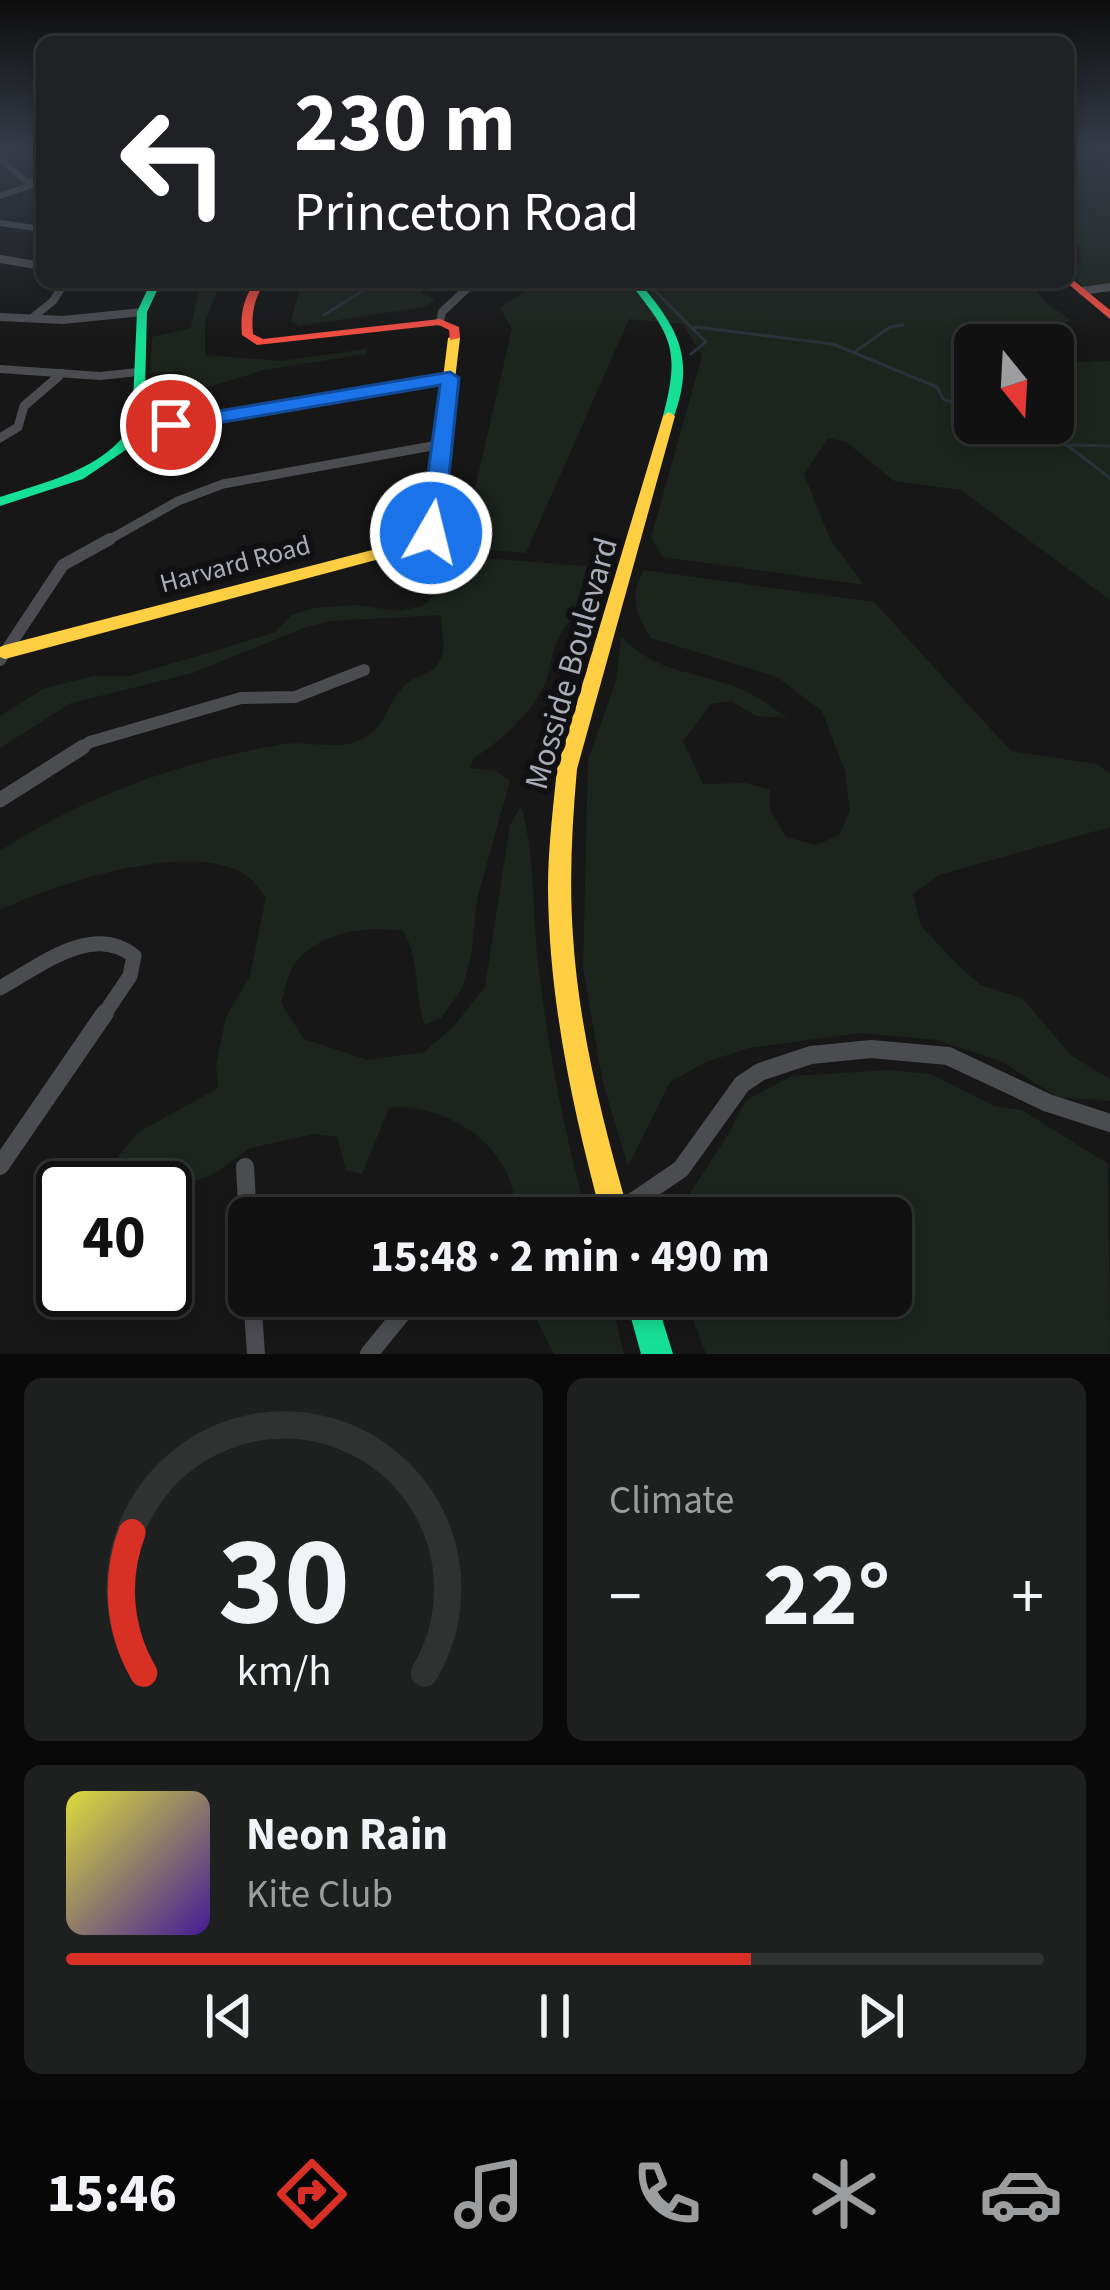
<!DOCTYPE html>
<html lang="en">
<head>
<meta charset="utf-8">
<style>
	:root { --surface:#111; --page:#1e1f1f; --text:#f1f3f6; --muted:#9c9d9f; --line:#303131; --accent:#d93025 }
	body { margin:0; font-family:"Source Sans 3",sans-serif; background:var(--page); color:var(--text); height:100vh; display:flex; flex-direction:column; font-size:45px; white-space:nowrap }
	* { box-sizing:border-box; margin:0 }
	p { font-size:39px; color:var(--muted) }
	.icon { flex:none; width:66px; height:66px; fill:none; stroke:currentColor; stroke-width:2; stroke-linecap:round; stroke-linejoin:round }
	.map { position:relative; height:1354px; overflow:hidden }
	.side { display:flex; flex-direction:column; gap:24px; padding:24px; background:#090909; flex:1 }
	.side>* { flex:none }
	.top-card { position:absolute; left:36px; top:36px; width:1038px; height:252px; border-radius:18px; box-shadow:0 6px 18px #0003,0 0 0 3px var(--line); background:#202124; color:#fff; overflow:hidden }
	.needle { width:78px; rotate:162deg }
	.tools { position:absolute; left:954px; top:324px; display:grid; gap:24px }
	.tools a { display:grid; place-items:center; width:120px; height:120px; border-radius:18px; background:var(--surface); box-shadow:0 6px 18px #0003,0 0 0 3px var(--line); font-size:60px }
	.speed { position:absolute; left:36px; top:1161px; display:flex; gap:24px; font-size:60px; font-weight:700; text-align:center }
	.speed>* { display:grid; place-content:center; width:156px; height:156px; border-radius:50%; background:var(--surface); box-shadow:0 6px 18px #0003,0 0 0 3px var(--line); line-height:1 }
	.speed .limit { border:6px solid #111; border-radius:18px; background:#fff; color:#111 }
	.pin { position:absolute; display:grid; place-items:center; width:102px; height:102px; color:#fff; margin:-51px; border:6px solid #fff; border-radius:50%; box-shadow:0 3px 12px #0007 }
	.me { position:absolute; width:132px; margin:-66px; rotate:8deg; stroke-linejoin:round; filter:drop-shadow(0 0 9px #0008) }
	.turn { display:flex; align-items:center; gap:42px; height:252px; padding:0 60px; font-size:54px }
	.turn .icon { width:156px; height:156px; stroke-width:2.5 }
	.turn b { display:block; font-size:84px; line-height:102px }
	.big { font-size:90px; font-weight:700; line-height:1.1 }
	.side .card { flex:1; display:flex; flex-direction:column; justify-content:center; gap:18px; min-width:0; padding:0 42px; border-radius:18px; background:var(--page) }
	.side .dial { align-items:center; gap:0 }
	.dial svg { height:312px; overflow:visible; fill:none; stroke:var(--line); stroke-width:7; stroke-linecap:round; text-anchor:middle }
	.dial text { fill:var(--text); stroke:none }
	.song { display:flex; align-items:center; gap:36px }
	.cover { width:144px; height:144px; border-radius:18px; background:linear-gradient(135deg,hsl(60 70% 55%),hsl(260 70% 35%)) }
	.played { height:12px; border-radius:6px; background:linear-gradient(90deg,var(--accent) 70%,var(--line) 70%) }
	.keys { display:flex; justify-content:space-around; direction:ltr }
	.heat { display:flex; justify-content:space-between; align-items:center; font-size:66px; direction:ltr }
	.side .tiles { flex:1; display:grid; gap:24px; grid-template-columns:1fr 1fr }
	.card:last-child { grid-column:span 2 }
	.trip { position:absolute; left:228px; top:1197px; width:684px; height:120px; border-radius:18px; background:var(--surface); box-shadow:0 6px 18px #0003,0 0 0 3px var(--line); font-weight:700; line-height:120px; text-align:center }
	.dock { display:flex; height:192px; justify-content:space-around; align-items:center; background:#070707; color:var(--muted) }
	.dock .icon { width:84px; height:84px }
	.dock .active { color:var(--accent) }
	.dock b { font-size:54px; color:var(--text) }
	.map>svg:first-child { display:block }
</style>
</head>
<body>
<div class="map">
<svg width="1110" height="1354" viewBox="0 0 1110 1354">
	<rect width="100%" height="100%" fill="#171717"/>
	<!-- green -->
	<path fill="#1d241e" d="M1068,170L1110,176V283L1083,286L1068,271V265L1081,262L1078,243L1069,242L1073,259L1068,261Z
		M200,282H221L205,321V355L281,361L367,349L366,354L264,370L209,387L195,385L180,371L150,374L152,337L191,328Z
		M302,282H426L422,293L435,299L423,307L299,326L291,321Z
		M537,282H1031L1047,304L1073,321L1042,326L1047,345H975V423H1053V355L1080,362L1110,361V600L961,490L894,481L846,442L828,438L804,474L830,539L864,585L663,557L651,538L702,356L683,324L629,319L526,553L461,548L512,329L500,308Z
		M482,558L586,566C595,608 569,612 556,644C551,655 551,669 546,681C532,714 503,739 474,758L470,768L496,771L510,781L477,899L471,957L462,989L441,1018L425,1025C413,993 421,961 403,931C367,926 319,931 294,965C287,974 285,992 281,1003L304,1039L368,1060L424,1052L453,1027L485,987L510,825L521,806C536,857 532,910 538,962C548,1049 564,1134 588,1218H514C522,1151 449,1102 389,1108L362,1174L346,1170L337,1137L314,1134L250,1148L212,1175L165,1192V1188H93L137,1133L218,1088L216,1064L226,1017L250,976L266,897C260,891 254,880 247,876C192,838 55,884 0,910V851C86,795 182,761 284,744C305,741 329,748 348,744C388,734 382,708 404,686C418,672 437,677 443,652C445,641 441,626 441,615L332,621L306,627L193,673L71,703L0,748V716L43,689L93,676H129L228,647L275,632L292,615L314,608L355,605L400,611L422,606Z
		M644,570L874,602L1011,751L1096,764L1110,773V827L939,875L913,894L921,926L959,966L981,985L1022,998L1072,1056L1110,1079V1101L1057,1097L1001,1061L936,1040L861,1033L749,1048L706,1062L670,1082L628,1166L603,1083L583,968L588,760L616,681L621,637C658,672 682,669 727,684C750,691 768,704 787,718L756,716L731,701L711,704L683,741L703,784L746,783L770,790V810L786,837L816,845L839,835L850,811L845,771L822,711L777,677L651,638C635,613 629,597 644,570Z
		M890,1070L930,1074L994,1106L1022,1110L1108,1164L1110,1354H706L684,1296H891V1218H674L729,1133L745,1101L792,1076Z
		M525,1296H610L624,1354H554Z"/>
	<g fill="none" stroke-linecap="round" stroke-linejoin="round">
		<!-- stream -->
		<path stroke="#2a3239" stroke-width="3" d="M646,282L706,342L691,354
			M324,315L377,282
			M695,327L833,344L937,387L943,399L975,410
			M856,351L890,327L903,325
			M1003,423L1044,428L1049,439L1068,446L1110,478
			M1070,445L1110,446"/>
		<!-- street-far5 -->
		<path stroke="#4b4c50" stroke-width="6" d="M0,159L25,180L42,186
			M0,196L35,184
			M0,223L42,229"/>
		<!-- street-far4 -->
		<path stroke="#4b4c50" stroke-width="8" d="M0,259L42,266
			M1082,291L1110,287
			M0,317L63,320L142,312
			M32,318L53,301L65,282
			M440,322L442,312L474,282
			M0,369L100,376L138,372
			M55,379L62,373
			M445,379L450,378"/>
		<!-- street-far3 -->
		<path stroke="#4b4c50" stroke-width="9" d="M135,431L450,378
			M0,438L18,427L24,406L59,376
			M105,542L178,501L223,484L443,444"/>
		<!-- street-far2 -->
		<path stroke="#4b4c50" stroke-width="12" d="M0,660L63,565L110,539
			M78,750L90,742L241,698L295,697L364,670"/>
		<!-- street-far1 -->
		<path stroke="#4b4c50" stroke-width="15" d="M0,800L83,747
			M0,988C39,967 92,922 134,956L130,976L103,1016"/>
		<!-- street -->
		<path stroke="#4b4c50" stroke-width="18" d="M0,1166L105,1013
			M245,1167L249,1240
			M615,1214L681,1169L742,1084L760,1072L811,1055L871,1049L948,1056L1048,1103L1110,1123
			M252,1296L256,1354
			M369,1354L416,1296"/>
		<!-- fast -->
		<path fill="#16e098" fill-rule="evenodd" d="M151,282H161L147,312L144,425L133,445L83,479L0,506V497C46,482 105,469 132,425L137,312Z
			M629,282H639C678,328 696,358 673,419L663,416C681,348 671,335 629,282Z
			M625,1296H655L673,1354H641Z"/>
		<!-- slow -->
		<path fill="#ffcf43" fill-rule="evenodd" d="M454,335L460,338L436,536L417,549L5,659L0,657V647L5,645L407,541L424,531L448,338Z
			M669,412L675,416L577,769C572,825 569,880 573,936C579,1032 604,1126 630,1218H602C573,1110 549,1002 548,889C548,849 553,809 557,769L663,416Z"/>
		<!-- jam -->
		<path fill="#f24e42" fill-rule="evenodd" d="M1068,276L1110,310V319L1066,282H1068Z
			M255,282H265C254,299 251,314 253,334L263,339L440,319L459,327L460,338L450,340L449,330L439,325L257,345L242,335C240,315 243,299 255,282Z"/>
	</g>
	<!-- sky -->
	<linearGradient id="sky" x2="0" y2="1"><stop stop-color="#0d0d0d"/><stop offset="0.44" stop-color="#363c47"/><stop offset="1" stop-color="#363c47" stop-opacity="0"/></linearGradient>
	<rect width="1110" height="340" fill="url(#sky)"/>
	<!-- route -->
	<path fill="#1a73e8" stroke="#114b97" stroke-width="3" d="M450,372L459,378L443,533L431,541L420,533L440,385L171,431L161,425L171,419Z"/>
	<g text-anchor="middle" stroke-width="12" stroke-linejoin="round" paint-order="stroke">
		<!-- far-street labels -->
		<g font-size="27" fill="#a8adb8" stroke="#111113">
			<text transform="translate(235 564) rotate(-15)" y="9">Harvard Road</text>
		</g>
		<!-- street labels -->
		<g font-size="33" fill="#a8adb8" stroke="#111113">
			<text transform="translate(570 663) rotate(-74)" y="12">Mosside Boulevard</text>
		</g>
	</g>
</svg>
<div class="tools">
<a><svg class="needle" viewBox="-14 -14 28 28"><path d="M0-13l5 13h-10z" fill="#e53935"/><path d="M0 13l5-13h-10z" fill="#9c9d9f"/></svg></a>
</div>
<div class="speed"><div class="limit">40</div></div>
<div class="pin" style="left:171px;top:425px;background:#d93025"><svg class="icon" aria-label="arrive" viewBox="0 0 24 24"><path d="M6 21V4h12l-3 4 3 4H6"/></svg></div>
<svg class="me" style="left:431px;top:533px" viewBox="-20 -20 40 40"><circle r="17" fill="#1a73e8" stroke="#fff" stroke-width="3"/><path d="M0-11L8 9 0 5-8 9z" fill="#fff"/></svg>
<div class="trip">15:48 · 2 min · 490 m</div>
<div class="top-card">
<div class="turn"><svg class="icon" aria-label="left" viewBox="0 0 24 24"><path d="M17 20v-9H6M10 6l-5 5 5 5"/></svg><div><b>230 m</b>Princeton Road</div></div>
</div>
</div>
<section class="side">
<div class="tiles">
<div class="card dial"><svg viewBox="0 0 100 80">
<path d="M14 69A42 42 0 1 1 86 69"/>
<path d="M14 69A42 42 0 0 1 11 33" stroke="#d93025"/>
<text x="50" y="56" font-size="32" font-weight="700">30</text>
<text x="50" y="72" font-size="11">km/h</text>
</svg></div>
<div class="card"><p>Climate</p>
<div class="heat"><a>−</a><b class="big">22°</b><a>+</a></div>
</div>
<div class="card">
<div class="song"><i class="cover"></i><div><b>Neon Rain</b><p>Kite Club</p></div></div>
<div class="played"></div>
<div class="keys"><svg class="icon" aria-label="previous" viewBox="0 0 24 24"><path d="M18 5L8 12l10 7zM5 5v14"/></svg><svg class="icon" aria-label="pause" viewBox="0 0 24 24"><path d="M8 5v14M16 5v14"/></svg><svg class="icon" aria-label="next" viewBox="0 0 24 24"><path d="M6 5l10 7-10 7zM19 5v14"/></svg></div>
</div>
</div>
</section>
<nav class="dock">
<b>15:46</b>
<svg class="icon active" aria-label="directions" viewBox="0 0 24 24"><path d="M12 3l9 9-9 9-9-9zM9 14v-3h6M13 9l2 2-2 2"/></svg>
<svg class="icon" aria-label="music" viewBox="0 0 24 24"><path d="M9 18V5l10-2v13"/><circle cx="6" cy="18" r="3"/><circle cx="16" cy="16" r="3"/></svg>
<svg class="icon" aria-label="phone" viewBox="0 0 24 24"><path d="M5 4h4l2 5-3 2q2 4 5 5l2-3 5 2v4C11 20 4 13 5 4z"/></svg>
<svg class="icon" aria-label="climate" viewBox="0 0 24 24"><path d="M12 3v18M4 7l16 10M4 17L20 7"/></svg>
<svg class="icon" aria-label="car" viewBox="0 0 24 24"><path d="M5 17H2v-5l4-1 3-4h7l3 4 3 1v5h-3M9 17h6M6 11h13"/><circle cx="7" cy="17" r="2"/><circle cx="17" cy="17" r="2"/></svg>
</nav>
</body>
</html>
